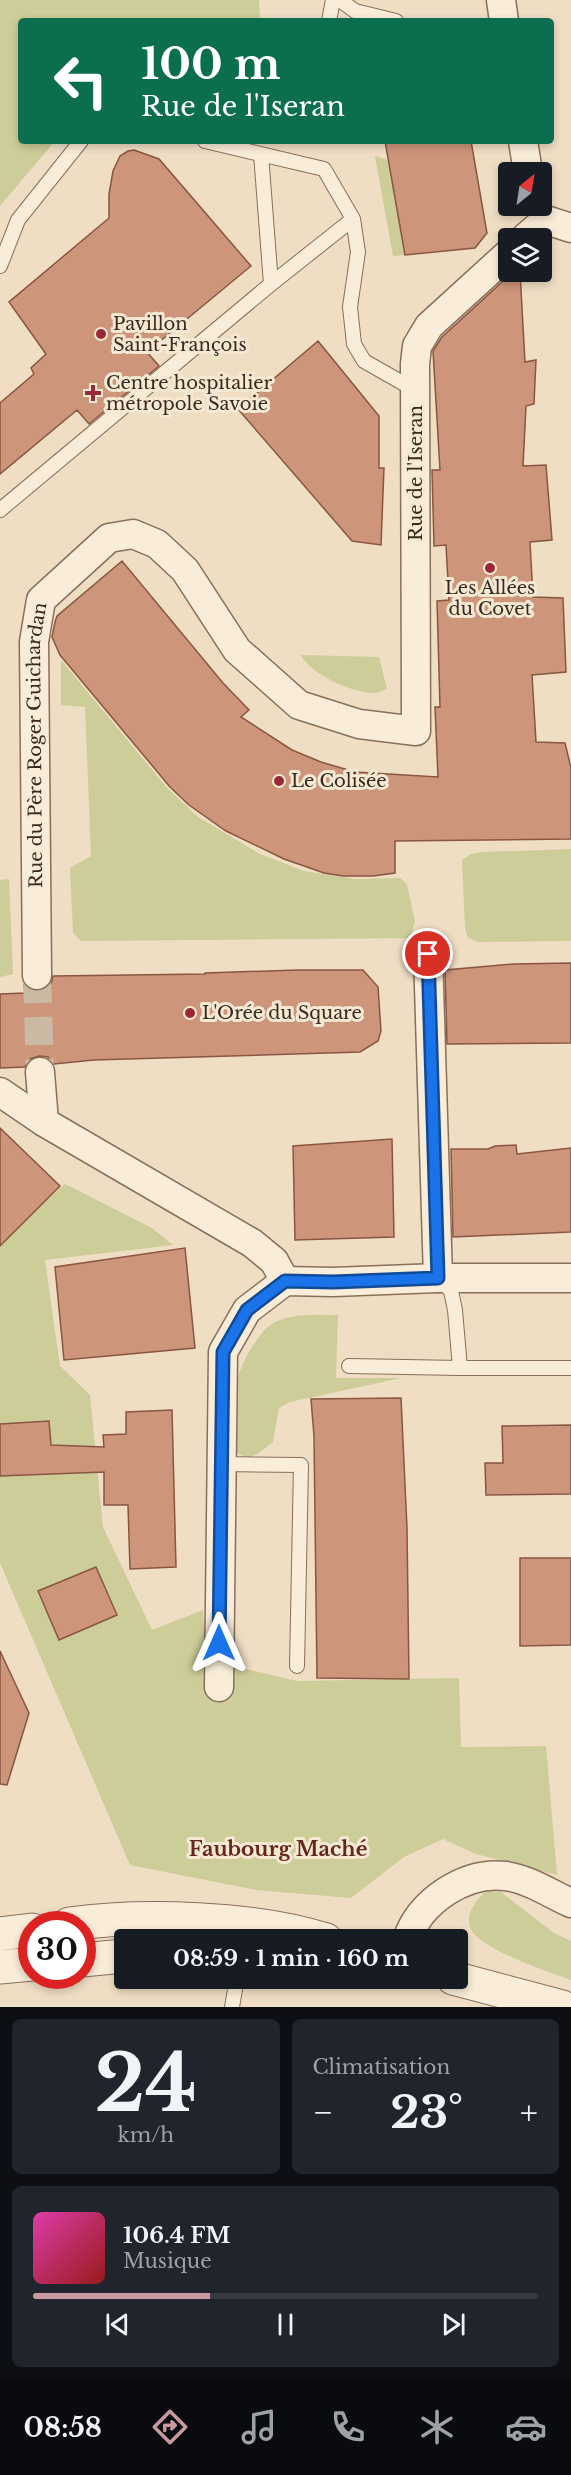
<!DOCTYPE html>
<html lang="fr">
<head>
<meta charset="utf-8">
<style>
	:root { --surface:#171b24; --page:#20242c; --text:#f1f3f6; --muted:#9ea1a6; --line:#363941; --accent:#c9999f }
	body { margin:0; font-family:"Libre Baskerville",serif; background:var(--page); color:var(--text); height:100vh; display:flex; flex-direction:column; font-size:22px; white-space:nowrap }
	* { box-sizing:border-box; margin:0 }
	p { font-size:20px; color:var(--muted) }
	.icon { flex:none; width:33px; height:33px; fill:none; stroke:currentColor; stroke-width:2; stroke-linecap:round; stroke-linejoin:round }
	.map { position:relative; height:2007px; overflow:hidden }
	.drawer { display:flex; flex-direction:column; gap:12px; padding:12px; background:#0d0f14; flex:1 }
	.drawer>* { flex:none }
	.guide { position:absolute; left:18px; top:18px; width:536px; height:126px; border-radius:6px; box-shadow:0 3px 9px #0003; background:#0b6e4f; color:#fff; overflow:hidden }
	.needle { width:39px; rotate:30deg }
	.buttons { position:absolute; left:498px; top:162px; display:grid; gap:12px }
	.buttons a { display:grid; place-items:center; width:54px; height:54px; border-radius:6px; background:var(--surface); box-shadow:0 3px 9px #0003; font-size:30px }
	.speed { position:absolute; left:18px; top:1911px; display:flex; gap:12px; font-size:30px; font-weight:700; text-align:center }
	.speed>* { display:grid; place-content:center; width:78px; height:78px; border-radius:50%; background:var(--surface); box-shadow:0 3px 9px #0003; line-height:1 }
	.speed .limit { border:9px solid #d22; background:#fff; color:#111 }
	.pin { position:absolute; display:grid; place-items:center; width:51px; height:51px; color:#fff; margin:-26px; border:3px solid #fff; border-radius:50%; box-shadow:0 2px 6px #0007 }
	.me { position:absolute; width:66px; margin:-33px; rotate:0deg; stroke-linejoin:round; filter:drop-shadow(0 0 4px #0008) }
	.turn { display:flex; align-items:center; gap:21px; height:126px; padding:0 24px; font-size:27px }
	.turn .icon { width:78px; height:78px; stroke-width:2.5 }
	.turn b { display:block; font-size:42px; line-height:51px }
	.big { font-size:45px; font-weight:700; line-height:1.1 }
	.drawer .card { flex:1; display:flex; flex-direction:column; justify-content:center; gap:9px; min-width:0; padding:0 21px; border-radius:9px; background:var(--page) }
	.drawer .dial { align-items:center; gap:0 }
	.dial b { font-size:78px; line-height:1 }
	.song { display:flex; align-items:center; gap:18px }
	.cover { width:72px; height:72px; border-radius:9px; background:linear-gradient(135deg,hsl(320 70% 55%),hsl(0 70% 35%)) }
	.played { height:6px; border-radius:3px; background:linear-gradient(90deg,var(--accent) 35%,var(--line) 35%) }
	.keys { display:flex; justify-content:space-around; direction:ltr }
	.heat { display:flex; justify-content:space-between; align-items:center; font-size:33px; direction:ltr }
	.drawer .tiles { flex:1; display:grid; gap:12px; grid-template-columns:1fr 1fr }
	.card:last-child { grid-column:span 2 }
	.trip { position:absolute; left:114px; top:1929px; width:354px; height:60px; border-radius:6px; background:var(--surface); box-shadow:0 3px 9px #0003; font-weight:700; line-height:60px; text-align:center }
	.tabs { display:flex; height:96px; justify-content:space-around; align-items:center; background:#090b0e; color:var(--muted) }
	.tabs .icon { width:42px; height:42px }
	.tabs .active { color:var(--accent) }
	.tabs b { font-size:27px; color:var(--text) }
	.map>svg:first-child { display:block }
</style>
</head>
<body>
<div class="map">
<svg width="571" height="2007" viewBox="0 0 571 2007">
	<rect width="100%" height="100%" fill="#efdec4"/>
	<!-- green -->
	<path fill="#cccd98" d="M0,0H259L260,21H21V141H55L0,206Z
		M375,156L388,160L405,255L393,256Z
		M301,655L379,657L387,689C383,690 378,693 374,693C352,693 310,674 301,655Z
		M61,660L168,789L198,817L260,854L304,871L356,879L400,878L407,884L415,922L410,938L81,941L73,933L70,868L91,856L85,707L61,705Z
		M571,849V941L478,942L468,938L465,928L462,860L471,854L483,852Z
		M9,879L13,974L0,977V880Z
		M65,1184L152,1228L173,1245L45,1260L60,1366L90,1395L103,1527L152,1630L203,1610L205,1643L238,1667L297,1681L459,1678L461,1747L546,1746L557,1875L476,1854L443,1839L404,1857L351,1898L256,1890L130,1865L0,1563V1241Z
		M338,1315L336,1378H401L290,1402L279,1408L273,1442L259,1453L248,1458L234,1452C233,1409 229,1382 254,1344C258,1339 263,1330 269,1326C287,1312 317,1315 338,1315Z
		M486,1891L501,1892L554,1933L571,1941V1980C547,1971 485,1951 472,1931C463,1916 476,1900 486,1891Z"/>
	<!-- building -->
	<path fill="#cd957a" stroke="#895640" stroke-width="1.5" d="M385,141H471L487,233L475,248L405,255Z
		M134,150L159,159L251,266L147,352L159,366L89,424L77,410L0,474V403L34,374L31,368L46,354L9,302L109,218V194L113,171L120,156L128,151Z
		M513,272H520L525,362L536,360L534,404L526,406L523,466L546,465L552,540L530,542L533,597L563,598L566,672L532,675L536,742L565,743L571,768V839L395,841V873L373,876H343L324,873L284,859L226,831L189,805L170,787L60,655L52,637L55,622L57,616L122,561L223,683L249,710L241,717L292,750L321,762L355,772L438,777L435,707H440L437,601L449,600L446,545L434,546L432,470H440L433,351L442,337Z
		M318,341L379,416V468H384L381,545L352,541L238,409Z
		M571,963V1043L447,1044L445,970L514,964Z
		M297,970H363L378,987L381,1031L378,1041L360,1052L94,1060L54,1064L48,1057L39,1056L30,1059L25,1067L0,1068V994L25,993L24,985L37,991L45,989L51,984L53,976L205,974V973Z
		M0,1128L60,1186L0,1246Z
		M392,1139L394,1237L295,1240L293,1146Z
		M516,1145L517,1154L571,1148V1232L453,1237L451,1149H488L495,1146Z
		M185,1248L195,1348L64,1360L55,1267Z
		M401,1398L407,1528L409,1679L317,1678L314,1436L311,1399Z
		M172,1410L176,1567L130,1569L128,1505H104V1472L0,1476V1424L49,1421L51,1445L104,1447L103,1435L126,1434V1412Z
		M571,1425V1494L486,1495L485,1463H503L502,1426Z
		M520,1558H571V1645L520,1646Z
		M96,1567L117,1615L59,1640L38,1591Z
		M0,1651L29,1713L7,1785L0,1784Z"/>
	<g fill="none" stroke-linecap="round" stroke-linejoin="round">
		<!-- minor-tunnel -->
		<path stroke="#cbbaa3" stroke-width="28" stroke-dasharray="28 14" stroke-linecap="butt" d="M37,975L40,1072"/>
		<!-- service casing -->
		<g stroke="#896f5a" stroke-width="16">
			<path id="service" d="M340,0L355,11L396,21
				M329,21L333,0
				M205,141L324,169L353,219L358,252L350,307L354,344L364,361L415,390
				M0,266L18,220L81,141
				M271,284L353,219
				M0,510L271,284L261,154
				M440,1279L451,1291L455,1310L460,1368H571
				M349,1366L460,1368
				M222,1464L301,1465L297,1666
				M232,2007L237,1978"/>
		</g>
		<!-- minor casing -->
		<g stroke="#896f5a" stroke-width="31">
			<g id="minor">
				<path d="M501,0L504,21"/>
				<path d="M523,141L528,172"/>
				<path d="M525,238L546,220L571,228"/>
				<path d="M428,954L438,1278"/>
				<path id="s1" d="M37,975L34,642L41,600L109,538L133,534L157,544L185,570L237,650L299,705L359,724L416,731L415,364L417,346L429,326L508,254"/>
				<path d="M40,1072L44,1122L252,1243L274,1261L285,1281"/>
				<path d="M0,1092L44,1122"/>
				<path d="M219,1687L223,1352L247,1310L285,1281L333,1282L438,1278H571"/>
				<path d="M407,1940C420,1901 465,1871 506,1876C528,1879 551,1894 571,1903"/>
			</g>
		</g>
		<!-- tertiary casing -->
		<g stroke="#896f5a" stroke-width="35">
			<path id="tertiary" d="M69,1924C142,1914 255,1917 326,1940
				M0,1934L32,1930
				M82,1960L124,1956
				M0,1967L32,1964
				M453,1978L562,2007"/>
		</g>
		<!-- service -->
		<use href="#service" stroke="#f9ecd8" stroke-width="14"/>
		<!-- minor -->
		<use href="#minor" stroke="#f9ecd8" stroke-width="28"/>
		<!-- tertiary -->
		<use href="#tertiary" stroke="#f9ecd8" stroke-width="33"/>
	</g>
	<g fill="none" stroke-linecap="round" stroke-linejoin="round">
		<!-- route casing -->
		<g stroke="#114b97" stroke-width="15">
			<path id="route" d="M219,1643L223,1352L247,1310L285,1281L333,1282L438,1278L428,954"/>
		</g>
		<!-- route -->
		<use href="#route" stroke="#1a73e8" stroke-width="10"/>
	</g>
	<!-- markers -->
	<g fill="#992a35" stroke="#f6e9d4" stroke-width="2">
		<circle cx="101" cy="334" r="6"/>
		<path d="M90 384h6v6h6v6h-6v6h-6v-6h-6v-6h6z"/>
		<circle cx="490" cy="568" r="6"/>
		<circle cx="279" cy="781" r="6"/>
		<circle cx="190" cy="1013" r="6"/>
	</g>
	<g text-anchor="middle" stroke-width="6" stroke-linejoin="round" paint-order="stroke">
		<!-- poi labels -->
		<g font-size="18" fill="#39291e" stroke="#f6e9d4" text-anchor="start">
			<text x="113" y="330">Pavillon<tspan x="113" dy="21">Saint-François</tspan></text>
			<text x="106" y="389">Centre hospitalier<tspan x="106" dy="21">métropole Savoie</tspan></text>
			<text x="490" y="594" text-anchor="middle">Les Allées<tspan x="490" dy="21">du Covet</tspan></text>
			<text x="291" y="787">Le Colisée</text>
			<text x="202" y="1019">L'Orée du Square</text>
		</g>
		<!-- street labels -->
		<g font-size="18" fill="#39291e" stroke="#f6e9d4">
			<text transform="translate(416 473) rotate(-90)" y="6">Rue de l'Iseran</text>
			<text dy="6" stroke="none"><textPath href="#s1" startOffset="230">Rue du Père Roger Guichardan</textPath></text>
		</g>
		<!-- neighbourhood labels -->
		<g font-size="20" font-weight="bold" fill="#66261d" stroke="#f6e9d4">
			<text x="278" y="1856">Faubourg Maché</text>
		</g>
	</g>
</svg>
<div class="buttons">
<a><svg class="needle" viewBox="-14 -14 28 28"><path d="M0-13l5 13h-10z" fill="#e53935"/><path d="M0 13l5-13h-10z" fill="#9ea1a6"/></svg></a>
<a><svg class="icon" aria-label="layers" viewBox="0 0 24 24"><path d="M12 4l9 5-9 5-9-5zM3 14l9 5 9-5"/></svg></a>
</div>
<div class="speed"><div class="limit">30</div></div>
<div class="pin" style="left:428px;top:954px;background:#d93025"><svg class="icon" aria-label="arrive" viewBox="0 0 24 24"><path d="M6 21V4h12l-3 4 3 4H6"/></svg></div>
<svg class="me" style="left:219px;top:1643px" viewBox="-20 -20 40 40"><path d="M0-17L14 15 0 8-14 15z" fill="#1a73e8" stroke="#fff" stroke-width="4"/></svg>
<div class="trip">08:59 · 1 min · 160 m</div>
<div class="guide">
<div class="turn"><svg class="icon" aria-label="left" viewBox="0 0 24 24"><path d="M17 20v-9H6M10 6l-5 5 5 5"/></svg><div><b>100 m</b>Rue de l'Iseran</div></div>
</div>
</div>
<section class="drawer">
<div class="tiles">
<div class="card dial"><b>24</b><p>km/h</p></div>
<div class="card"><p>Climatisation</p>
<div class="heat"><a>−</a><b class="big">23°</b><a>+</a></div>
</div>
<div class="card">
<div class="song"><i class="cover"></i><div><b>106.4 FM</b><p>Musique</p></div></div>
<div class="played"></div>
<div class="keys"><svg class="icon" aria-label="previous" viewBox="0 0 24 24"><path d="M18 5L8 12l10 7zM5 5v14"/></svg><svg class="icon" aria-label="pause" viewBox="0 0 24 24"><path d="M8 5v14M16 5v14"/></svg><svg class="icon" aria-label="next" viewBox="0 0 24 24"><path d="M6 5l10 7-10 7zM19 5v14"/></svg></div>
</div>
</div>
</section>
<nav class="tabs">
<b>08:58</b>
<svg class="icon active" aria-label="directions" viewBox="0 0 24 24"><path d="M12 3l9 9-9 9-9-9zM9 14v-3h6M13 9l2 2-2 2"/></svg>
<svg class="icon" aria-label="music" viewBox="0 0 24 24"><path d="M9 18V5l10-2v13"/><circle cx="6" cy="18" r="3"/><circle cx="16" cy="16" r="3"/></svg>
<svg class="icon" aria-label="phone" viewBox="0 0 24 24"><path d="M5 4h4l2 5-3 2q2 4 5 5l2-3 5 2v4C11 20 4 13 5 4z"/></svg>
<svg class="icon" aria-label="climate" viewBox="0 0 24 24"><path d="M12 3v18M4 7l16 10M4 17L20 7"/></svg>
<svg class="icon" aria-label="car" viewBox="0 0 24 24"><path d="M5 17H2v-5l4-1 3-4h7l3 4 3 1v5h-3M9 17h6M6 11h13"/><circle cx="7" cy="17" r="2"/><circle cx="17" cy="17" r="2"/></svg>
</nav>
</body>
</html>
